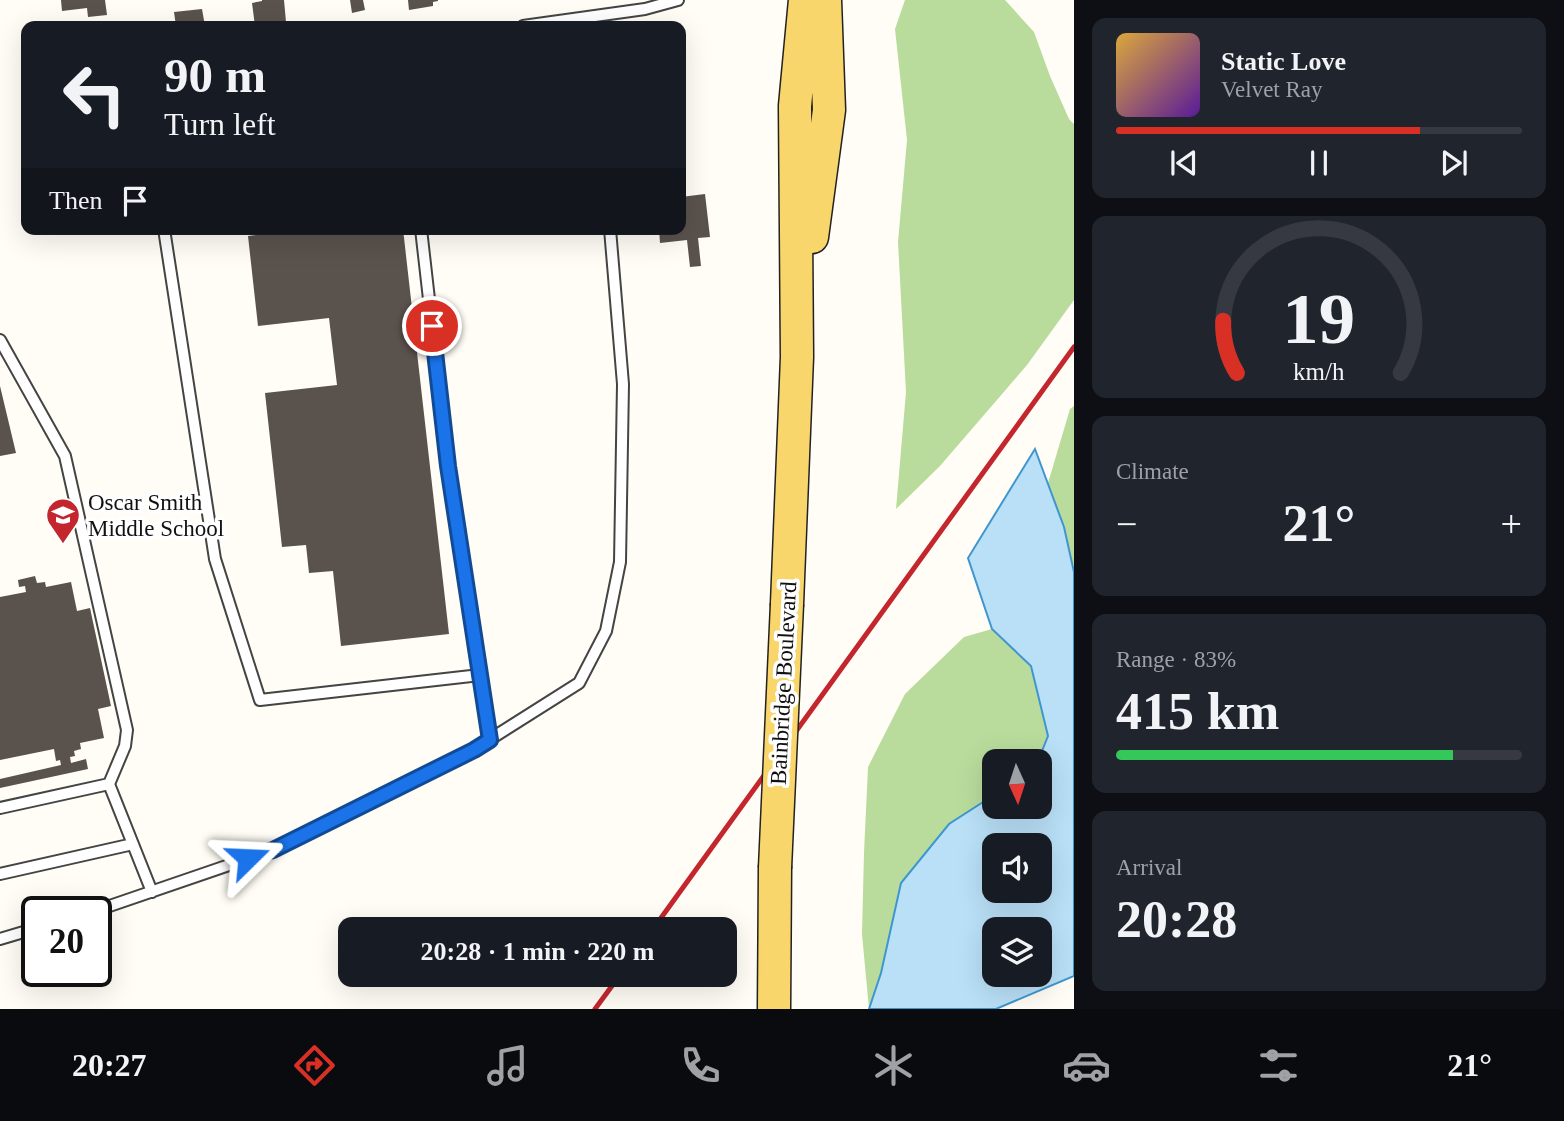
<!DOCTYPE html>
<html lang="en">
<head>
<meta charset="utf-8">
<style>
	:root { --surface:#171b24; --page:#20242c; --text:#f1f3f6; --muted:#9ea1a6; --line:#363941; --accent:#d93025 }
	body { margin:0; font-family:"Times New Roman",serif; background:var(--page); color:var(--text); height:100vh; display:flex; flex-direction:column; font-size:26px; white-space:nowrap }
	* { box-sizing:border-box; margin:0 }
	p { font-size:23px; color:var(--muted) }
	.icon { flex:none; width:38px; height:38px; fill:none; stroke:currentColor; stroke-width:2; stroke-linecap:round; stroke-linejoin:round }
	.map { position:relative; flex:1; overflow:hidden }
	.sheet { display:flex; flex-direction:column; gap:18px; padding:18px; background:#0d0f14; width:490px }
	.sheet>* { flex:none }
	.hud { position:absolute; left:21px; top:21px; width:665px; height:214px; border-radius:14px; box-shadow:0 7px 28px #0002; background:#171b24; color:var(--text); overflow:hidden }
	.needle { width:46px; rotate:177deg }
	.tools { position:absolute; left:982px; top:749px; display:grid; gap:14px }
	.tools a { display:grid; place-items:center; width:70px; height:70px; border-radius:14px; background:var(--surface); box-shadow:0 7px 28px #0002; font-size:35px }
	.speed { position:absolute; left:21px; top:896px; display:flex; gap:14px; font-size:35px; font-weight:700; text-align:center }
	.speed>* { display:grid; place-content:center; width:91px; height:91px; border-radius:50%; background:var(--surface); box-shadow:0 7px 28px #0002; line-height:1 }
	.speed .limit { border:4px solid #111; border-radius:10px; background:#fff; color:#111 }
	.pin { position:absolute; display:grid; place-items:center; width:60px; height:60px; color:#fff; margin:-30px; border:4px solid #fff; border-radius:50%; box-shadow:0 2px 7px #0007 }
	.me { position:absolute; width:77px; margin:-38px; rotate:69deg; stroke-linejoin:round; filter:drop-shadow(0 0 5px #0008) }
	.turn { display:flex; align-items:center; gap:24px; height:147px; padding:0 28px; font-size:32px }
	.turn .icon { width:91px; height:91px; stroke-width:2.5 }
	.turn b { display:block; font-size:49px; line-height:60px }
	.then { display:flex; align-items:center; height:66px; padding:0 28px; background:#0003; gap:14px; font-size:26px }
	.big { font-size:52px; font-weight:700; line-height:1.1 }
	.sheet .tile { flex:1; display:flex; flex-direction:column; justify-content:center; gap:10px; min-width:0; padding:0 24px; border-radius:14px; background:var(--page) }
	.sheet .dial { align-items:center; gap:0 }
	.dial svg { height:182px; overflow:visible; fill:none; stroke:var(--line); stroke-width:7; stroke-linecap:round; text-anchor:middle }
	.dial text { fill:var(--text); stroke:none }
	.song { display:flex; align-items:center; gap:21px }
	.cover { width:84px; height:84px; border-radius:10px; background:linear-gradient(135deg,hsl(40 70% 55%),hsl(270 70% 35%)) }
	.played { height:7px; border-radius:4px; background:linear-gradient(90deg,var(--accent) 75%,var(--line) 75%) }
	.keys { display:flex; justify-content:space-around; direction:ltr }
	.heat { display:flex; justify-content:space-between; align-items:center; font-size:38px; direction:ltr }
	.charge { height:10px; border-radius:5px; background:linear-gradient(90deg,#34c759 83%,var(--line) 0) }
	.trip { position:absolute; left:338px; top:917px; width:399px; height:70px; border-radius:14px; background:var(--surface); box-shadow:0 7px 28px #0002; font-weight:700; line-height:70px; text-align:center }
	.dock { display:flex; height:112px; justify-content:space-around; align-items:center; background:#090b0e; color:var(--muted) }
	.dock .icon { width:49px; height:49px }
	.dock .selected { color:var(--accent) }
	.dock b { font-size:32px; color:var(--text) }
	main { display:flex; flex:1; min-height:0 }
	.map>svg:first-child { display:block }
</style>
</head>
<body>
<main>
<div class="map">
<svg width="1074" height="1009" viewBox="0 0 1074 1009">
	<rect width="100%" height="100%" fill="#fffdf5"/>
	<!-- forest -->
	<path fill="#b9dc9c" d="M905,0H1005L1034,32L1050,76L1069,119L1074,124V300L1027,365L940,466L896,509L906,392L898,242L907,140L895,29Z
		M1074,406V575L1048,483L1070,409Z
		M992,629L1031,666L1048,737L1038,761H994V795L949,824L881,973L869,1009L862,934L864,853L868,767L905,694L964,637Z"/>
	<!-- water -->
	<path fill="#b9e0f7" stroke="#3f96cf" stroke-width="2" fill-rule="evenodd" d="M1035,449L1064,527L1074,572V976L996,1009H869L881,973L901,883L949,824L994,795V807H1040V761H1038L1048,736L1031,666L992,629L968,558ZM994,845H1040V891H994ZM994,929H1040V975H994Z"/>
	<!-- building -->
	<path fill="#5a524d" d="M61,0H105L107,15L88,17L87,8L62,11Z
		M262,0H284L286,22L255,26L252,3L262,1Z
		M350,0H363L365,10L352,13Z
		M408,0H438V1L433,2V6L409,10Z
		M202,9L205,26H176L174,12Z
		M705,194L710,237L698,238L701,266L690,267L687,240L660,243L659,229H681V197Z
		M271,229H403L449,634L341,646L333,571L309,573L306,545L282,547L265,393L337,385L329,318L258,326L248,236L272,233Z
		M0,386L16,453L0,456Z
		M35,576L37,583L45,582L46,587L71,582L77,611L90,608L111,706L98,709L104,738L80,743L81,749L74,751L75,756L70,757L71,763L86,759L88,769L0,788V779L61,765L60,760L56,761L54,749L0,760V597L26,592L25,586L19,587L18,580Z"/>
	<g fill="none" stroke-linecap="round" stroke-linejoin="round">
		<!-- lane casing -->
		<g stroke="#444" stroke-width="14">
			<path id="lane" d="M523,26L645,9L678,0
				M164,229L215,559L260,700L480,675
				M421,229L448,466L490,740
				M0,340L65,456L127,730L125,746L109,784
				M0,808L109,784L152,892
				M0,874L133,844
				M92,912L273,850L473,750L579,683L606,631L620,562L623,384L610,229
				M0,939L37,928"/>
		</g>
		<!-- primary casing -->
		<g stroke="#222" stroke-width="35">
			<path id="primary" d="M812,237L829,110L825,0
				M787,604L797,357L795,106L805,0
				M774,1009L775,868"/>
		</g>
		<!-- lane -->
		<use href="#lane" stroke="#fff" stroke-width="10"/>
		<!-- primary -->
		<use href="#primary" stroke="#f9d66b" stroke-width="32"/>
		<!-- rail -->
		<path stroke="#c4262e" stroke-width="5" d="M653,929L1074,347
			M595,1009L620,975"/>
		<!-- primary-bridge casing -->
		<g stroke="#222" stroke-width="35" stroke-linecap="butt">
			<path id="primary-bridge" d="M775,868L787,604"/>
		</g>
		<!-- primary-bridge -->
		<use href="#primary-bridge" stroke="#f9d66b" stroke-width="32"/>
	</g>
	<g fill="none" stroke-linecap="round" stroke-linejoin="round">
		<!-- route casing -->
		<g stroke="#114b97" stroke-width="18">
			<path id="route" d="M248,858L273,850L474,750L490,740L448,466L432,326"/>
		</g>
		<!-- route -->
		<use href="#route" stroke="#1a73e8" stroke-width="12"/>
	</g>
	<!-- icons -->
	<defs>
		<g id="school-pin" transform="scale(1.75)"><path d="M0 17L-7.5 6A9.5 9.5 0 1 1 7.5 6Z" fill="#c4262e" stroke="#fff"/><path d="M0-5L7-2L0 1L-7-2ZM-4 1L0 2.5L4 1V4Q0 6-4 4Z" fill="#fff"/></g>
	</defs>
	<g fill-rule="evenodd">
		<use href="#school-pin" x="63" y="515"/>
	</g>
	<g text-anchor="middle" stroke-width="7" stroke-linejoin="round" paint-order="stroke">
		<!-- poi labels -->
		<g font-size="23" fill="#111" stroke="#fff" text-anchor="start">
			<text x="88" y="510">Oscar Smith<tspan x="88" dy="26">Middle School</tspan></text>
		</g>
		<!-- street labels -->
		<g font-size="23" fill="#111" stroke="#fff">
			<text transform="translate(783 683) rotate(-87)" y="8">Bainbridge Boulevard</text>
		</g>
	</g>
</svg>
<div class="tools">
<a><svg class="needle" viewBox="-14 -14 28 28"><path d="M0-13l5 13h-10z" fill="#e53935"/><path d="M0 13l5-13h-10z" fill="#9ea1a6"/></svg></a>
<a><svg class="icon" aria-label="sound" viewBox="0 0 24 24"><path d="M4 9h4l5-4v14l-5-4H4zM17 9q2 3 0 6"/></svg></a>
<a><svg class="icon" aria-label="layers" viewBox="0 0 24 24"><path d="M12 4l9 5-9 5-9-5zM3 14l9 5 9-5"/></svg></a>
</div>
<div class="speed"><div class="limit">20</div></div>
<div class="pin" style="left:432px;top:326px;background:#d93025"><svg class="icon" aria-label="arrive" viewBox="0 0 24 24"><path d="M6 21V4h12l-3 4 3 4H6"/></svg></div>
<svg class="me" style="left:248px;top:858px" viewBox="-20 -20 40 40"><path d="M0-17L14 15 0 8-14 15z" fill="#1a73e8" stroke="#fff" stroke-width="4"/></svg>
<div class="trip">20:28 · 1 min · 220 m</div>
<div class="hud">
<div class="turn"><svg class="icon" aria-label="left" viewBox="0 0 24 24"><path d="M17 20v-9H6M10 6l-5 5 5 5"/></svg><div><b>90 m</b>Turn left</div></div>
<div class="then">Then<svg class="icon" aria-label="arrive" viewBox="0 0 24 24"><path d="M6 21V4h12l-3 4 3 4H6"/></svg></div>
</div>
</div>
<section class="sheet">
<div class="tile">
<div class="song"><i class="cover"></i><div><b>Static Love</b><p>Velvet Ray</p></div></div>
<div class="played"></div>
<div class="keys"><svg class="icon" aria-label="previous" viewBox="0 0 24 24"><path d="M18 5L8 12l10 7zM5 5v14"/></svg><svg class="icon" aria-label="pause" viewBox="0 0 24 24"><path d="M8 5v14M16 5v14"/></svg><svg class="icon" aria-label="next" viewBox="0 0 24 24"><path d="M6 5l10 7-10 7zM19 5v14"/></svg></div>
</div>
<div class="tile dial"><svg viewBox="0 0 100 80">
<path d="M14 69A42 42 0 1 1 86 69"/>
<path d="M14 69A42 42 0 0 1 8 46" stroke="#d93025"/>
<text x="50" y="56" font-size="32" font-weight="700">19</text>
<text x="50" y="72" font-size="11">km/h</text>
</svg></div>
<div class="tile"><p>Climate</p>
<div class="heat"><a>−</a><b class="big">21°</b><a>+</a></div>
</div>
<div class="tile"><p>Range · 83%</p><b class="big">415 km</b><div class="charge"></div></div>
<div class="tile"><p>Arrival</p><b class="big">20:28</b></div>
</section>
</main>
<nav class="dock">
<b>20:27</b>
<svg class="icon selected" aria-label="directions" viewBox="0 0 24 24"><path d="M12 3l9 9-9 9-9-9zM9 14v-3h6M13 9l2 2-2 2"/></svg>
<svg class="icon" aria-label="music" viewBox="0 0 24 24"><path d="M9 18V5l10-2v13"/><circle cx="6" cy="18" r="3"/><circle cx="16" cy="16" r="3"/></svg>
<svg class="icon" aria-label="phone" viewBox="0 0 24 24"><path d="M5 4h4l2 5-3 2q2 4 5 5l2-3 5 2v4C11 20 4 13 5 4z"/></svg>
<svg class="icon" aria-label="climate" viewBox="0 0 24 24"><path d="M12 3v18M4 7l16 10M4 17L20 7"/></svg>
<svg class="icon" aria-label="car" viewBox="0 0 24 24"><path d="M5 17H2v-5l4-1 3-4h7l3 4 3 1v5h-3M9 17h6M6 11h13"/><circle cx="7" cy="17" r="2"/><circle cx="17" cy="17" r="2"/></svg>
<svg class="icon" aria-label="filters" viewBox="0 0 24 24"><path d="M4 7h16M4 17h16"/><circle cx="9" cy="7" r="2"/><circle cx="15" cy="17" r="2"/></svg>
<b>21°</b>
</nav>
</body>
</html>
